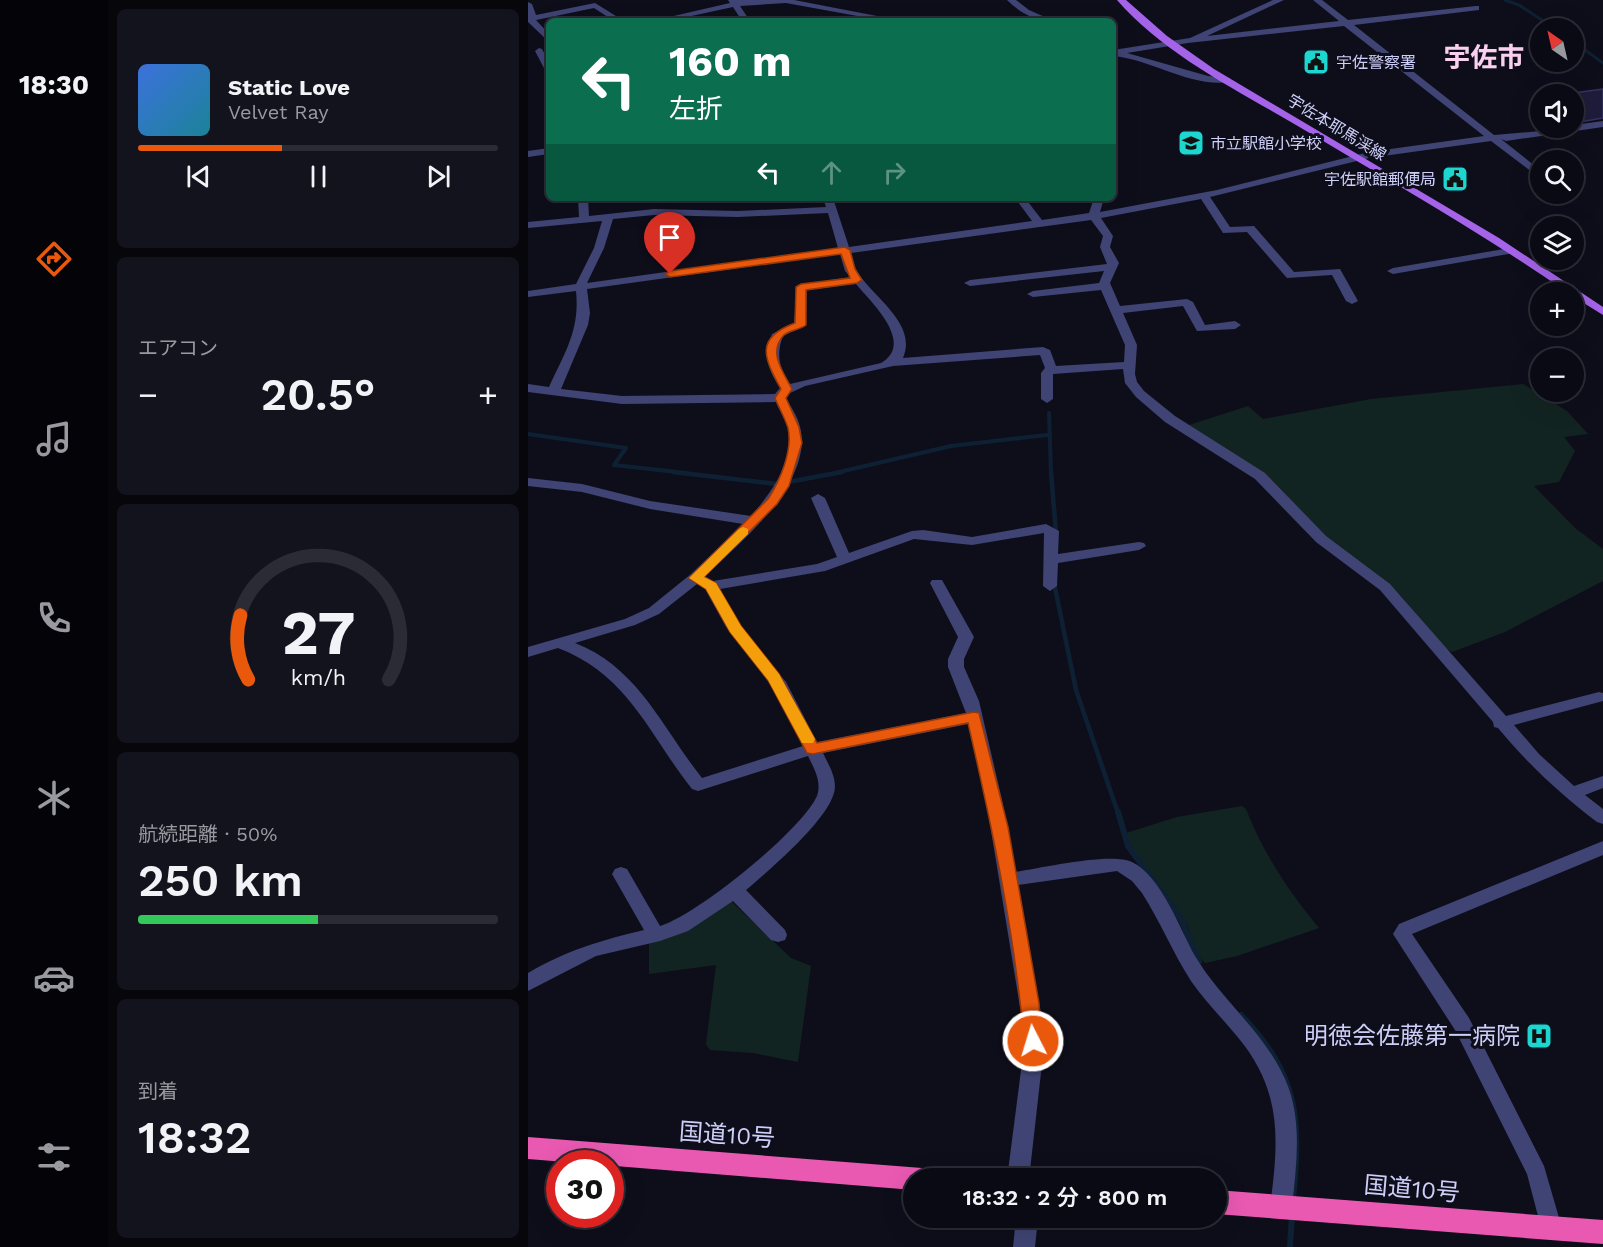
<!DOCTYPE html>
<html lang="ja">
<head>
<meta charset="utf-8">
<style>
	:root { --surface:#0a0a14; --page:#13131d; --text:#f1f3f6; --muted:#999aa0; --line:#2a2b34; --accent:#ea580c }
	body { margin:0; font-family:"Work Sans","Noto Sans JP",sans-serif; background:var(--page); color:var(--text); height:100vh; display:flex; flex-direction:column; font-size:22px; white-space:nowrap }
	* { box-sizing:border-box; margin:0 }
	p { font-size:20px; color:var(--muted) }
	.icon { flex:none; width:33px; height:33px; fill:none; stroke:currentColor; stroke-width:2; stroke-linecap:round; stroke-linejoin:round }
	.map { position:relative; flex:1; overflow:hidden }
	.drawer { display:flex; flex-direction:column; gap:9px; padding:9px; background:#06060b; width:420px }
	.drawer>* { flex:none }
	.top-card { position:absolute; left:18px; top:18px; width:570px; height:183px; border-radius:9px; box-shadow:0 6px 24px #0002,0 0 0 2px var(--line); background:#0b6e4f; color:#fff; overflow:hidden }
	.needle { width:39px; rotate:326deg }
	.fabs { position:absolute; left:1002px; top:18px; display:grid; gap:12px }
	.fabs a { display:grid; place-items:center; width:54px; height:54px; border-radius:50%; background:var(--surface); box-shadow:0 6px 24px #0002,0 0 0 2px var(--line); font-size:30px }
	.speed { position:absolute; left:18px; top:1150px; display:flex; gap:12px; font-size:30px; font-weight:700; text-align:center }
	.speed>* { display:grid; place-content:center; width:78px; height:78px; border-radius:50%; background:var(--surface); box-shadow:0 6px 24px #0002,0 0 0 2px var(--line); line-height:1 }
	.speed .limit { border:9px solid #d22; background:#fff; color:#111 }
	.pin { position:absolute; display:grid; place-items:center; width:51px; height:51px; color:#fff; margin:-62px -26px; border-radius:50% 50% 50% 0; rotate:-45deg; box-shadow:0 0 6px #0007 }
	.pin .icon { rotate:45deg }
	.me { position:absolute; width:66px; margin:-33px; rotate:355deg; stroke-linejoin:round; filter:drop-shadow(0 0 4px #0008) }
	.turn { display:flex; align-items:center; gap:21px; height:126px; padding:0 24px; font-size:27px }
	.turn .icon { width:78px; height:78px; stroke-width:2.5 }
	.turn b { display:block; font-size:42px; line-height:51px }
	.lanes { display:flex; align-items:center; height:57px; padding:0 24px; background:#0003; justify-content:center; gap:30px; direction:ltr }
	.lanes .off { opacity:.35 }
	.big { font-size:45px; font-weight:600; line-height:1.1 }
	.drawer .card { flex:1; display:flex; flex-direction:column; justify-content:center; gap:9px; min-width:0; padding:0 21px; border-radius:9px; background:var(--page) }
	.drawer .dial { align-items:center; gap:0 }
	.dial svg { height:156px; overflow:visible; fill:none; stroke:var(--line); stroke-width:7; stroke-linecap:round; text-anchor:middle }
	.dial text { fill:var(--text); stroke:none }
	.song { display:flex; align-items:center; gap:18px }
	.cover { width:72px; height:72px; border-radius:9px; background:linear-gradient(135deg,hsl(220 70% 55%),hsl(190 70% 35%)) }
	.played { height:6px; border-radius:3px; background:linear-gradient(90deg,var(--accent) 40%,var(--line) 40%) }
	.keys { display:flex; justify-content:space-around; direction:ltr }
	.heat { display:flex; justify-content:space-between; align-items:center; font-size:33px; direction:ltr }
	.charge { height:9px; border-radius:4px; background:linear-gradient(90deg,#34c759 50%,var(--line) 0) }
	.trip { position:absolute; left:375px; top:1168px; width:324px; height:60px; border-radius:30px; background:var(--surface); box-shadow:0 6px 24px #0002,0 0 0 2px var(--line); font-weight:600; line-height:60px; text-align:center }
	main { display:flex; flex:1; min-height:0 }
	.dock { display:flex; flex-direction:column; width:108px; justify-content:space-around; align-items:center; background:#040408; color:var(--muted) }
	.dock .icon { width:42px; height:42px }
	.dock .current { color:var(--accent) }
	.dock b { font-size:27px; color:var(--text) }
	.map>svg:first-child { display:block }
</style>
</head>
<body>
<main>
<nav class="dock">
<b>18:30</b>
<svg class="icon current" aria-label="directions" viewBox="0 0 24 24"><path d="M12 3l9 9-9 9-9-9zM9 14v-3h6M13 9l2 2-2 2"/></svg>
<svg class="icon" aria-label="music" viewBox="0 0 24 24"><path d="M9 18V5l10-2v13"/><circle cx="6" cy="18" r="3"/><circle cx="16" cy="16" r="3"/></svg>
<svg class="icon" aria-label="phone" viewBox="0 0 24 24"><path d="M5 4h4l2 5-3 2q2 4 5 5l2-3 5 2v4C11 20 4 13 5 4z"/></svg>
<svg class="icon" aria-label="climate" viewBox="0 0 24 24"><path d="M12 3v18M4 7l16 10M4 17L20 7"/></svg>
<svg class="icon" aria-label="car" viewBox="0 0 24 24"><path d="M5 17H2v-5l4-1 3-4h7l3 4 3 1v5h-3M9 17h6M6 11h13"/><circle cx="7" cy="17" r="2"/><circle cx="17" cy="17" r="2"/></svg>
<svg class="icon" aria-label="filters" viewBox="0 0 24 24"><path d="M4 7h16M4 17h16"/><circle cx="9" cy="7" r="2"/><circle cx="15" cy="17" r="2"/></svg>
</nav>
<section class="drawer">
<div class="card">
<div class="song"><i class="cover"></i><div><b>Static Love</b><p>Velvet Ray</p></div></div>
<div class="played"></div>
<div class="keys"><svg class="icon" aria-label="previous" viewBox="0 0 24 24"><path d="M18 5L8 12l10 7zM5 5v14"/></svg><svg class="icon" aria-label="pause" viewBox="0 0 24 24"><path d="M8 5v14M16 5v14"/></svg><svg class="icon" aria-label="next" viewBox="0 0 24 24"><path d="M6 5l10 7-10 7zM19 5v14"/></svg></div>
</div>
<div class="card"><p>エアコン</p>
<div class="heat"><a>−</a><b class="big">20.5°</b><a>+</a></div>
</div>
<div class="card dial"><svg viewBox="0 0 100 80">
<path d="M14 69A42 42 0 1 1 86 69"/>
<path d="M14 69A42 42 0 0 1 10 36" stroke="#ea580c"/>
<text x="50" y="56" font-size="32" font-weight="700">27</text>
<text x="50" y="72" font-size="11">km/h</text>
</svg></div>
<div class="card"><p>航続距離 · 50%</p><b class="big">250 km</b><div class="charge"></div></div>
<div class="card"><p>到着</p><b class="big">18:32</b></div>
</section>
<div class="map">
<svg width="1075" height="1247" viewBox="0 0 1075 1247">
	<rect width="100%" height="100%" fill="#0e0e1b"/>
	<!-- green -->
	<path fill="#122421" d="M995,384L1039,411L1060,434L1036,437L1047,451L1031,482L1006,486L1047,528L1075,549V581L977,632L924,652L915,647L874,597L857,581L799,540L747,484L658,426L720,406L735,419L843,399Z
		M714,806L718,809C735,853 761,892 791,928L709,956L677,963C664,952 665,935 657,921C639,891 609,866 598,833L649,817Z
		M202,900L263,958L283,966L270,1062L225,1053L182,1050L178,1044L188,965L121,974V942Z"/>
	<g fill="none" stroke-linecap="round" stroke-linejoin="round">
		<!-- stream-far3 -->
		<path stroke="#0e2134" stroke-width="3" d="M977,0L991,5L1026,28
			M1046,42L1075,63"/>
		<!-- stream-far2 -->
		<path stroke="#0e2134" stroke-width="4" d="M521,413L523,473
			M0,434L98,448L86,465L158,473
			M307,473L423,446L519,435"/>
		<!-- stream-far1 -->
		<path stroke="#0e2134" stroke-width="4.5" d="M145,472L249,484L314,472
			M523,472L528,533
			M526,583L548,690L590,813"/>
		<!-- stream -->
		<path stroke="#0e2134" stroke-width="6" d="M590,812L600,846L653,919L671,962
			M713,1015C771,1076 773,1118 765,1199
			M762,1247L764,1214"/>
	</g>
	<!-- building -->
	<path fill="#1e1c3a" stroke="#343163" stroke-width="1.5" d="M1075,89V118L1046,123V93Z"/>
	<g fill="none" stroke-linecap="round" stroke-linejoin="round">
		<!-- minor -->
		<path fill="#3f4474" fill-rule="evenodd" d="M200,0H266L375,21H357L258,3L212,6L222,21H214L205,7L140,21H124L202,3Z
			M479,0H488L501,10L526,21C507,21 492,13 479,0Z
			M745,0H756L679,36L811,21L785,0H794L820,20L948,6H951V10L826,25L966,135L1046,128V125L1075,121V127L978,141L973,139L1012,170V178L963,141L841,158L682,197L702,227L726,226L766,272L812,269L830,301L824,304L818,301L804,275L759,278L719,232L695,233L673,199L573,218L585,236L582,247L591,263L582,283L592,306L659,299L665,302L677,325L707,321L713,325L707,329L669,331L655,306L595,313L609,345L607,374L609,382L616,391L647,416L737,473L798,536L862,584L978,716L1071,692L1075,693V701L986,725L1011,754L1046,786L1075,776V788L1057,795L1075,809V824L1069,822C1032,794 1000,764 970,728L966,727L965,722L852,590L788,542L727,479L637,422L608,397L597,383L595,369L525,374V399L519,403L513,399V373L517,368L512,355L365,366L277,386L260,394L258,398C263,407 270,417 272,427C286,482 212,543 177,576L185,581L289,564L309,557L283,498L290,494L297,498L321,553L384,531L395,530L444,537L518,524L531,531L530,554L611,542L616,543L618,546L611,550L530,563L529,586L522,591L515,586L516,533L444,545L386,539L297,571L192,589L209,622L258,682L289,742L438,713L420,667V659L430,637L402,583L404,580H414L446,637L436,659V667L451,701L474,800L487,872C514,868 583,852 604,862C633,876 652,929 667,956C695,1003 742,1036 761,1089C774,1127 768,1168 764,1207L761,1214L753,1217L745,1214L742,1207C750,1146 755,1097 716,1045C699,1023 679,1004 663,981C645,953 632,921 614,893L604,881L589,871L490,885L514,1019L515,1055L501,1179H479L495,1055L494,1019L458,800L440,724L295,753C300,764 307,774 307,787C306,816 240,871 218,890L257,930L259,935L257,940L250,942L243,940L205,901L160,931L132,941L68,956L0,991V973C37,951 74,940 116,930L84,874L87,869L93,867L99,869L132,926C169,915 273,831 289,796C294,782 286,768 280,756L170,791L164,789C121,735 101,675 30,648L0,657V647L97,619L121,608L163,574L215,524L122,509L54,492L0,486V478L54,484L122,501L223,516C243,493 267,461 260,428C258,419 251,410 248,402L94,404L0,392V384L21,387C37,352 52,330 48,291L0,297V291L48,284L66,248L74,221L0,228V222L51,217L50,198H60L61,216L126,209L210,211L298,207L295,198H305L321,247L504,221L487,198H497L514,220L561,213L566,198H576L572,212L689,190L841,152L956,136L816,26L660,43L599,53L680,76L702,78V82C663,88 623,59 585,56V50L662,38ZM300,213L310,248L59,283L76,248L85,219L126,215L210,217ZM563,220L575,236L572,247L579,264L442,280L436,283L442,286L576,271L571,283L505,291L499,294L505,297L573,290L597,345L596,362L528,366L522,350L515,347L375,358C390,323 344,297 329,271C326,266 325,258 323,253ZM312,254L317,271L323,277L269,285L266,323L244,334C235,355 240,370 252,388L247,394L94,396L33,389L60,325L62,313L59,289ZM328,284C344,303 387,343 353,363L262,384C251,368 248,354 255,336L278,325L279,290ZM169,584L177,589L198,627L245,688L275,746L174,778C135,729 110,667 47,643L107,625L131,614Z
			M0,2L4,4L8,15L67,3L96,21H86L66,8L8,20L21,34V42L0,22Z
			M11,48L14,49L21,62V73L17,70L7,51Z
			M21,148V154L0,157V151Z
			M982,248L986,249V253L865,274L859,271L865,268Z
			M1075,841V855L884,934L941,1018L1016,1166L1034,1228L1031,1235L1023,1238L1015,1235L999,1174L927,1030L865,934L871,924Z
			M488,1218H510L507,1247H485Z"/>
		<!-- major -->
		<path fill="#a563ea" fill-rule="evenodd" d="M589,0H598L639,36L686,69L971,238L1075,307V315L1046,297V292H1039C952,232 859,179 768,125C707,89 636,54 589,0Z"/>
		<!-- highway -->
		<path fill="#e959b2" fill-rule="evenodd" d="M0,1137L394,1168L403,1171L407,1179H386V1190L0,1159Z
			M688,1190L1075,1220V1244L688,1214Z"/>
	</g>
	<!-- route -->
	<path fill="#ea580c" stroke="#983908" stroke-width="1.5" d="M317,247L322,250L327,269L334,280L329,283L278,290V325C272,330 261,330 256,335C239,352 256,373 264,389L258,398L271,427L274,443L261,486L249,504L176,577L188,583L213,626L251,674L289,743L446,712L451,713L480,827L511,1003L514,1041L512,1046L505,1049L499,1046L496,1041C487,934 464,827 440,723L285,754L279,753L240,680L202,632L178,589L161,578L240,499C252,481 265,450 260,428C257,418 251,408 247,398L253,389C236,358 226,338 267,323L268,287L273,284L322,278L313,254L142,277L137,274L142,271Z"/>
	<!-- slow -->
	<path fill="#f59e0b" d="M215,527L220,529V534L176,577L188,583L213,626L251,674L287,739L285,743H274L240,680L202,632L178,589L161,578L211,529Z"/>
	<!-- icons -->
	<defs>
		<g id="civic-square" transform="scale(1.35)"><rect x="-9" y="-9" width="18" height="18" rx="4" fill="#1cd6cf" stroke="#0e0e1b"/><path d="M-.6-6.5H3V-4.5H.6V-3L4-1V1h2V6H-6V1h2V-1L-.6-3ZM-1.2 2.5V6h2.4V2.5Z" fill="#111"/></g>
		<g id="school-square" transform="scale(1.35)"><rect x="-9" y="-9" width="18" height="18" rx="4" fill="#1cd6cf" stroke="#0e0e1b"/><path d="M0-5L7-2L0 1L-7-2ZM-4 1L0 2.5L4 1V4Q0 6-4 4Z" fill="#111"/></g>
		<g id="hospital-square" transform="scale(1.35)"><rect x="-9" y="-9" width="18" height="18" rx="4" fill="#1cd6cf" stroke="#0e0e1b"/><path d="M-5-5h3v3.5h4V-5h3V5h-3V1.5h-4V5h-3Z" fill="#111"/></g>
	</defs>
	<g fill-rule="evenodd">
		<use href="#civic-square" x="788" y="62"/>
		<use href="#school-square" x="663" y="143"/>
		<use href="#civic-square" x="927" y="179"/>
		<use href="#hospital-square" x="1011" y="1036"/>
	</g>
	<g text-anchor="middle" stroke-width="6" stroke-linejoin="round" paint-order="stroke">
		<!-- far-poi labels -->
		<g font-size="16" fill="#cecff9" stroke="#0e0e1b" text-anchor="start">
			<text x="808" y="68">宇佐警察署</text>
			<text x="682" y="149">市立駅館小学校</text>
			<text x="908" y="185" text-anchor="end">宇佐駅館郵便局</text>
		</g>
		<!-- far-street labels -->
		<g font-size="16" fill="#cecff9" stroke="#0e0e1b">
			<text transform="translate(809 127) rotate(31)" y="6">宇佐本耶馬渓線</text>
		</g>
		<!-- near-poi labels -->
		<g font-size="24" fill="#cecff9" stroke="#0e0e1b" text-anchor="end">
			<text x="992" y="1044">明徳会佐藤第一病院</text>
		</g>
		<!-- near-street labels -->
		<g font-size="24" fill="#cecff9" stroke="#0e0e1b">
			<text transform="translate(199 1135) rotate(4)" y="8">国道10号</text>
			<text transform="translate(884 1189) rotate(5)" y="8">国道10号</text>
		</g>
		<!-- far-town labels -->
		<g font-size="27" font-weight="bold" fill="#f9d0f0" stroke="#0e0e1b">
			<text x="956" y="67">宇佐市</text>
		</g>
	</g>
</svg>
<div class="fabs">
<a><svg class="needle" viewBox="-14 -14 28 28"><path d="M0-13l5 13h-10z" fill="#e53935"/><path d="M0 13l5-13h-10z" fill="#999aa0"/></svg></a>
<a><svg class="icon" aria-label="sound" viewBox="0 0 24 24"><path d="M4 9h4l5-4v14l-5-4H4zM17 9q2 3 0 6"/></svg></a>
<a><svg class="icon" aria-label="search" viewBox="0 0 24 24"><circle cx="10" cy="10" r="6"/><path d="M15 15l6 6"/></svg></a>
<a><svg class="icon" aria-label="layers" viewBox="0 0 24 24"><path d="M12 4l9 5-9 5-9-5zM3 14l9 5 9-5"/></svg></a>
<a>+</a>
<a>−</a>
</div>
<div class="speed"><div class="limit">30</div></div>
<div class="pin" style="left:142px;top:274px;background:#d93025"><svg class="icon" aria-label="arrive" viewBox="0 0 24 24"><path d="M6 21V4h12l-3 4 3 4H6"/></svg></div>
<svg class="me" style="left:505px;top:1041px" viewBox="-20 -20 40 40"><circle r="17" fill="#ea580c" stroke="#fff" stroke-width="3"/><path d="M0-11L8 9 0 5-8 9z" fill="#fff"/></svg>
<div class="trip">18:32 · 2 分 · 800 m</div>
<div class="top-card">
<div class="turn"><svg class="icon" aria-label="left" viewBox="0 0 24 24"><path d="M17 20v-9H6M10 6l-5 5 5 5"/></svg><div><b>160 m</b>左折</div></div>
<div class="lanes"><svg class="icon" aria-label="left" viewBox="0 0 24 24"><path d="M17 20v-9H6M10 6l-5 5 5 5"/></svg><svg class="icon off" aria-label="ahead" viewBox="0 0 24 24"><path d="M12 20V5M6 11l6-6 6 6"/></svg><svg class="icon off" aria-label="right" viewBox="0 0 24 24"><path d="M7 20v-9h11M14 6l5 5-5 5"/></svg></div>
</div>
</div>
</main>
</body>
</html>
